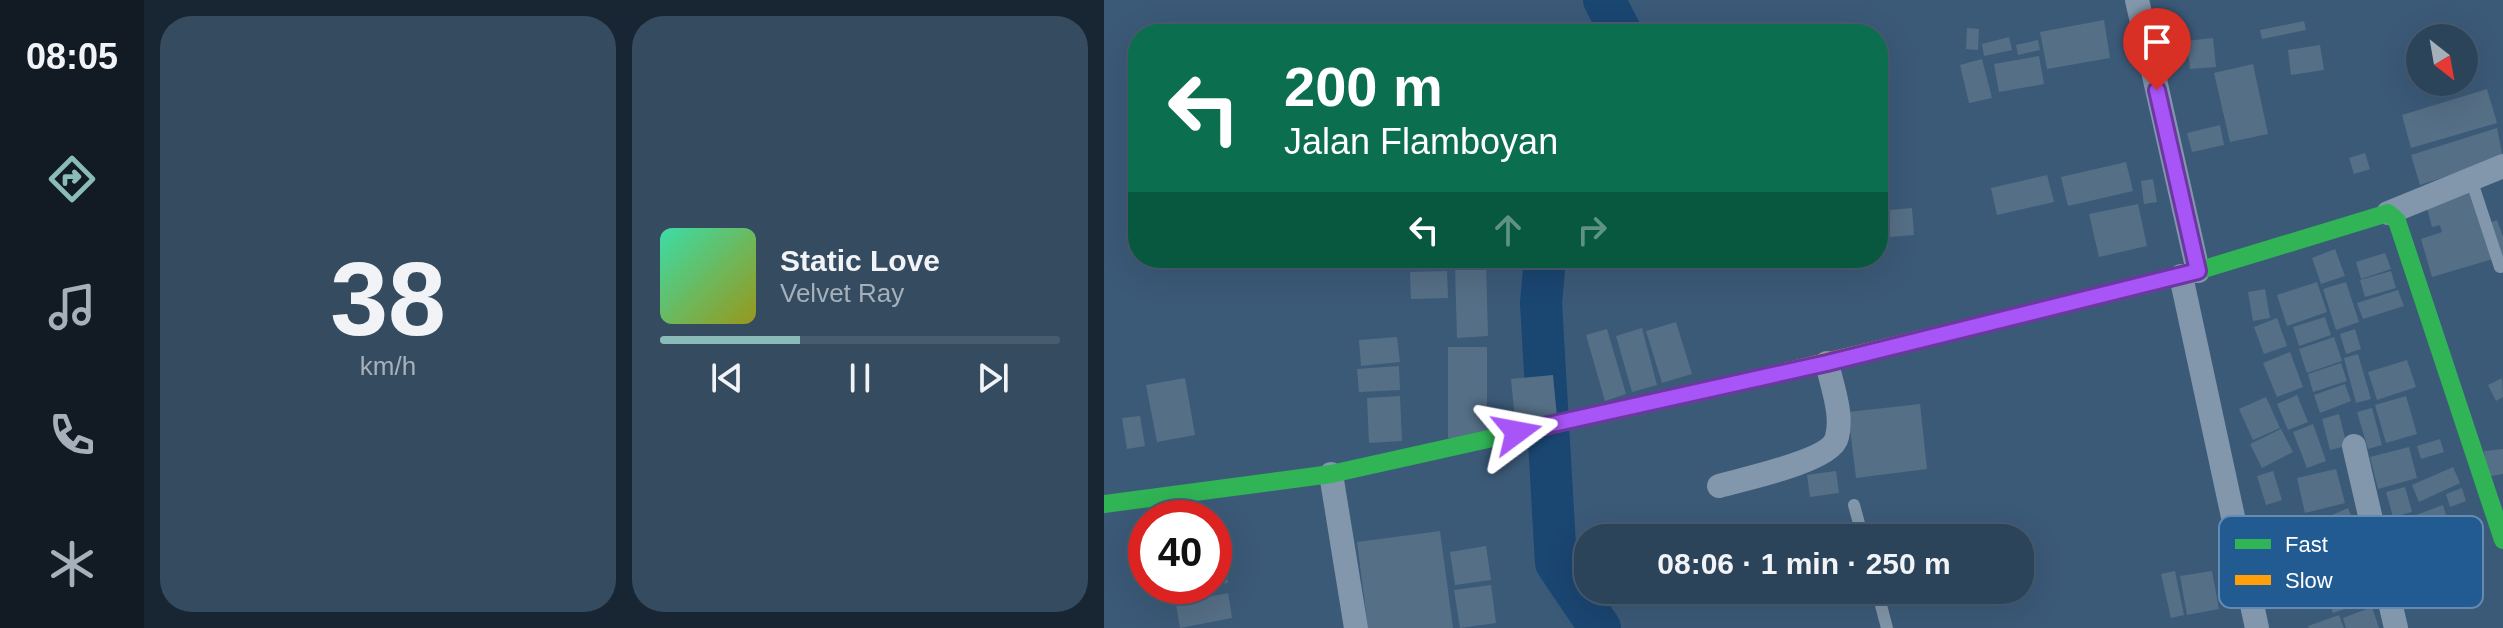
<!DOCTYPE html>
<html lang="en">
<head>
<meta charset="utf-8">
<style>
	:root { --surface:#2c445a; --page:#344b60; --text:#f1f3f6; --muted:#a6b0bb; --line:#485c70; --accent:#8bbbb9 }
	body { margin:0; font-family:Arial,sans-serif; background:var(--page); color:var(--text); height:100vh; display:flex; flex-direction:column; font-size:30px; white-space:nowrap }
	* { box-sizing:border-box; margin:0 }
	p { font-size:26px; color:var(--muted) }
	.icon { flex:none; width:44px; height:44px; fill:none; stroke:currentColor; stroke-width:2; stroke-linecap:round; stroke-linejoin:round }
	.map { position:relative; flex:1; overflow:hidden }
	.details { display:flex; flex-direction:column; gap:16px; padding:16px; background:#182532; width:960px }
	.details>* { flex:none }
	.hud { position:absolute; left:24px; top:24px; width:760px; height:244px; border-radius:32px; box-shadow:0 8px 32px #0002,0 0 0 2px var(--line); background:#0b6e4f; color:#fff; overflow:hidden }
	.needle { width:52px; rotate:149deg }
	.controls { position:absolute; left:1302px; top:24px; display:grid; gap:16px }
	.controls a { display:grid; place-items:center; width:72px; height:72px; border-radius:50%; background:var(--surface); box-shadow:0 8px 32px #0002,0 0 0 2px var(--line); font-size:40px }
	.speed { position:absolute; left:24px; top:500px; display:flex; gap:16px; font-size:40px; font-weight:700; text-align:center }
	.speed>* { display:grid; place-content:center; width:104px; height:104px; border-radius:50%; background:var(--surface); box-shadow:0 8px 32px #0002,0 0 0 2px var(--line); line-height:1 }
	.speed .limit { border:12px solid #d22; background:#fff; color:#111 }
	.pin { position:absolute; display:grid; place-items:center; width:68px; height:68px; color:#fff; margin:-82px -34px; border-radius:50% 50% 50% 0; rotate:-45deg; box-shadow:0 0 8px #0007 }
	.pin .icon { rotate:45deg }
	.me { position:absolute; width:88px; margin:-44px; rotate:77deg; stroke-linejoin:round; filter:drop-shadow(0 0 6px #0008) }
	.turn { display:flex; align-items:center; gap:28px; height:168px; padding:0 24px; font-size:36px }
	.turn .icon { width:104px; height:104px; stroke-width:2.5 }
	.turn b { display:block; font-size:56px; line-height:68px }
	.lanes { display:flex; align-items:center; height:76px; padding:0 24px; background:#0003; justify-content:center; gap:40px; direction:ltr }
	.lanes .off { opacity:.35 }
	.details .widget { flex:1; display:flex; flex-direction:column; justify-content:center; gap:12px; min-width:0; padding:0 28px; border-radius:32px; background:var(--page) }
	.details .dial { align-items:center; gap:0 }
	.dial b { font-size:104px; line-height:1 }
	.song { display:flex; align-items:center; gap:24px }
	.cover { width:96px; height:96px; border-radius:12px; background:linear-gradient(135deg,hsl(160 70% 55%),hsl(60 70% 35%)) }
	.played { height:8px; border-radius:4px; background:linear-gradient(90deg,var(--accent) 35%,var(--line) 35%) }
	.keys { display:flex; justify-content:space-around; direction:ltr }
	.details .tiles { flex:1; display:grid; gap:16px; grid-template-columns:repeat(2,1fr) }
	.trip { position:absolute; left:470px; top:524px; width:460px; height:80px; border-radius:32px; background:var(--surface); box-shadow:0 8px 32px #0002,0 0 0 2px var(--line); font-weight:700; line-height:80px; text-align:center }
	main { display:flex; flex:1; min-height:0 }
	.menu { display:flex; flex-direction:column; width:144px; justify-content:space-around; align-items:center; background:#121b24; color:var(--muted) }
	.menu .icon { width:56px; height:56px }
	.menu .selected { color:var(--accent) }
	.menu b { font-size:36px; color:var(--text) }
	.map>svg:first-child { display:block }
</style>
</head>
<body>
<main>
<nav class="menu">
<b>08:05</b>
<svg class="icon selected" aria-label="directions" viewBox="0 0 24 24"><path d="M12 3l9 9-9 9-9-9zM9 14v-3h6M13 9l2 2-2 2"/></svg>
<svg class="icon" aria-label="music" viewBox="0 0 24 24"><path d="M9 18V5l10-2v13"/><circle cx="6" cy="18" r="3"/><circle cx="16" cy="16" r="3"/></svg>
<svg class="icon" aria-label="phone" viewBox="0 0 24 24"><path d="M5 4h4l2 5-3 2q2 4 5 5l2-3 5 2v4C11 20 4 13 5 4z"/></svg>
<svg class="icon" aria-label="climate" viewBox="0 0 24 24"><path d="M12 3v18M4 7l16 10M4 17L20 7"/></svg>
</nav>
<section class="details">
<div class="tiles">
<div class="widget dial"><b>38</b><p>km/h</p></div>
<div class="widget">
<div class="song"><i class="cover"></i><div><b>Static Love</b><p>Velvet Ray</p></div></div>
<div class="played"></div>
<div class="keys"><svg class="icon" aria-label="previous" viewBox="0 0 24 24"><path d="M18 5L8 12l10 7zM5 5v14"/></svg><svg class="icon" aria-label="pause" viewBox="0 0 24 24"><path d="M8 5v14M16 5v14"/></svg><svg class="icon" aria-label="next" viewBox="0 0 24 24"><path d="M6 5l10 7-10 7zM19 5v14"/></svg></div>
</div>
</div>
</section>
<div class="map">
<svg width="1399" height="628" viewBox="0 0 1399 628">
	<rect width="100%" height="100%" fill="#3b5a78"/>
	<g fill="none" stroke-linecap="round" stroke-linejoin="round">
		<!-- river -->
		<path stroke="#1a4672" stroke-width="42" d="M500,0L518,34
			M441,258L437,303L452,563L496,628"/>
	</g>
	<!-- building -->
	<path fill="#556f86" d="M1000,20L1006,58L943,69L936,32Z
		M1200,21L1202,30L1158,39L1156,30Z
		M863,28L875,29L874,50L862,49Z
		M905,37L908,50L880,56L878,44Z
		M1109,38L1112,67L1086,69L1083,41Z
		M934,40L936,50L914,55L912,45Z
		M1216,45L1220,70L1187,75L1184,50Z
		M935,56L940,84L895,92L890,64Z
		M878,59L888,98L865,103L856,65Z
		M1149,64L1164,134L1126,142L1110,73Z
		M1383,89L1393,123L1307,148L1298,115Z
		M1116,125L1120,145L1088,152L1083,133Z
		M1393,128L1399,158L1316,185L1307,155Z
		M1261,153L1266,169L1250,174L1245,158Z
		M1022,162L1029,191L964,206L957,177Z
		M943,175L950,202L893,215L887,188Z
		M1049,179L1053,202L1040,204L1037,181Z
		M1368,188L1389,259L1328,277L1317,239L1338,232L1336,225L1328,227L1323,208Z
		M1034,204L1043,246L995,257L985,214Z
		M808,208L810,235L774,238V211Z
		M1393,220L1399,237V264L1383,224Z
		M1231,249L1241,276L1217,284L1208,258Z
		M1281,253L1287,269L1257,279L1252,262Z
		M382,263L384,336L353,338L351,265Z
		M343,271L344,298L307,299L306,272Z
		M1287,271L1292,288L1261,297L1256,280Z
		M1213,282L1223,312L1183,326L1173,295Z
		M1242,282L1255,322L1232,330L1219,289Z
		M1161,289L1166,318L1149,321L1144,292Z
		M1294,290L1300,306L1259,319L1253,303Z
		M1221,317L1227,335L1195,346L1189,327Z
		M1173,318L1183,346L1160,354L1150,327Z
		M572,322L588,374L558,383L542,331Z
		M538,328L553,385L528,392L512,336Z
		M503,329L522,394L501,401L482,335Z
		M1251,329L1257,349L1242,354L1236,334Z
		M293,337L296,362L257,366L255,340Z
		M1230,337L1238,361L1203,373L1195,349Z
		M344,347H383V438H344Z
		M1186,352L1199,387L1173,397L1159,363Z
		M1254,354L1267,399L1252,403L1240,358Z
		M1303,360L1312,387L1273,400L1264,372Z
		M1237,363L1243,381L1209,392L1204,374Z
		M295,366L296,390L255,392L253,369Z
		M449,375L453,417L411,420L407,379Z
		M81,378L91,435L53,442L42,385Z
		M1398,378L1399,397L1392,401L1384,385Z
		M1241,384L1247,401L1216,413L1210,395Z
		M1193,395L1204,422L1184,430L1173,404Z
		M296,396L298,441L265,443L263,398Z
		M1302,396L1313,434L1282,443L1271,405Z
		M1162,397L1176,428L1149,440L1135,409Z
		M816,404L823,469L752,478L744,412Z
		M1268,408L1278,445L1264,449L1253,412Z
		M1235,414L1243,446L1226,450L1218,419Z
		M36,416L41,446L23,449L18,418Z
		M1209,424L1222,461L1203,468L1189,432Z
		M1177,429L1189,452L1158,468L1146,444Z
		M1336,439L1340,452L1317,459L1313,446Z
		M1305,447L1313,478L1274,489L1266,457Z
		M1399,449V474L1382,477L1380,451Z
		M1349,467L1356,483L1315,502L1308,485Z
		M1232,469L1241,503L1201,513L1193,478Z
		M732,471L735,493L706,497L703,475Z
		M1169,471L1178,500L1162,505L1153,476Z
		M1301,487L1308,512L1289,517L1282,492Z
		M1358,488L1362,501L1346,507L1342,494Z
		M1339,505L1343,518L1305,531L1301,519Z
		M1244,508L1251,524L1228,534L1221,518Z
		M336,531L349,628H264L253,542Z
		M382,546L387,580L351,585L346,552Z
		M119,554L124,583L110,585V556Z
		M1071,571L1080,615L1067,618L1057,574Z
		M1108,571L1115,609L1083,615L1076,576Z
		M387,585L392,623L356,628L350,590Z
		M69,586H101L103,597L124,593L128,618L76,628Z
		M1258,592L1261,602L1229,613L1225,603Z
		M1268,607L1275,628H1242L1239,618Z
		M1235,615L1240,628H1205L1204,626Z"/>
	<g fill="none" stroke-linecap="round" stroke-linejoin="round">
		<!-- lane -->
		<path stroke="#8297ab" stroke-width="12" d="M1367,179L1396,267
			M750,505L759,538
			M773,590L783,628"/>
		<!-- street -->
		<path stroke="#8297ab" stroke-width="24" d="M1033,0L1094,271
			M1284,213L1399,166
			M1077,276L1153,628
			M1250,446L1292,628
			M227,474L252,628
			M615,486C639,479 728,461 733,437C739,414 728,386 723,363"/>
		<!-- fast -->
		<path stroke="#30b455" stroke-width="18" d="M979,300L1077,276L1284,213L1293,221L1399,540
			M0,504L227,474L618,387"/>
		<!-- slow -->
		<path stroke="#ff9f0a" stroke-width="18" d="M618,387L979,300"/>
	</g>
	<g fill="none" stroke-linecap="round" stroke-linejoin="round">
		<!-- route casing -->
		<g stroke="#6d37a1" stroke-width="20">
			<path id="route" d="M413,432L723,363L1094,271L1053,90"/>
		</g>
		<!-- route -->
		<use href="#route" stroke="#a855f7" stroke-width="14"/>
	</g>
	<!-- legend -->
	<rect x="1115" y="516" width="264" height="92" rx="12" fill="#215b92" stroke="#648cb3" stroke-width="2"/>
	<rect x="1131" y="539" width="36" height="10" fill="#30b455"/>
	<rect x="1131" y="575" width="36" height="10" fill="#ff9f0a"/>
	<g font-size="22" fill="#fff">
		<text x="1181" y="552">Fast</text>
		<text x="1181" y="588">Slow</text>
	</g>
</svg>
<div class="controls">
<a><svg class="needle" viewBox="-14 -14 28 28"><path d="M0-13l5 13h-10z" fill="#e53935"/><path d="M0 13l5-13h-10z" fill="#a6b0bb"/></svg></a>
</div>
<div class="speed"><div class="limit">40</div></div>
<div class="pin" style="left:1053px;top:90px;background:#d93025"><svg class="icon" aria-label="arrive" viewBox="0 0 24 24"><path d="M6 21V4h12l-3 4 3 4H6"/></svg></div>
<svg class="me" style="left:413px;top:432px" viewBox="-20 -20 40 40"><path d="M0-17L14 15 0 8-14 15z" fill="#a855f7" stroke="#fff" stroke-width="4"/></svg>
<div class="trip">08:06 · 1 min · 250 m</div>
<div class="hud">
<div class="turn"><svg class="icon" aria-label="left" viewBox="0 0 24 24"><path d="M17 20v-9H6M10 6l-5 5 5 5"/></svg><div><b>200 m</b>Jalan Flamboyan</div></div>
<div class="lanes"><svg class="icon" aria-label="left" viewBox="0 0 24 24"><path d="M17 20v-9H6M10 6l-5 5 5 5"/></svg><svg class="icon off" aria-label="ahead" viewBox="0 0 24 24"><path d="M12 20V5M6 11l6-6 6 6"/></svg><svg class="icon off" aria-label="right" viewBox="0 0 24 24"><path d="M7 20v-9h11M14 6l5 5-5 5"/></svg></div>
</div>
</div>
</main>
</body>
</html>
